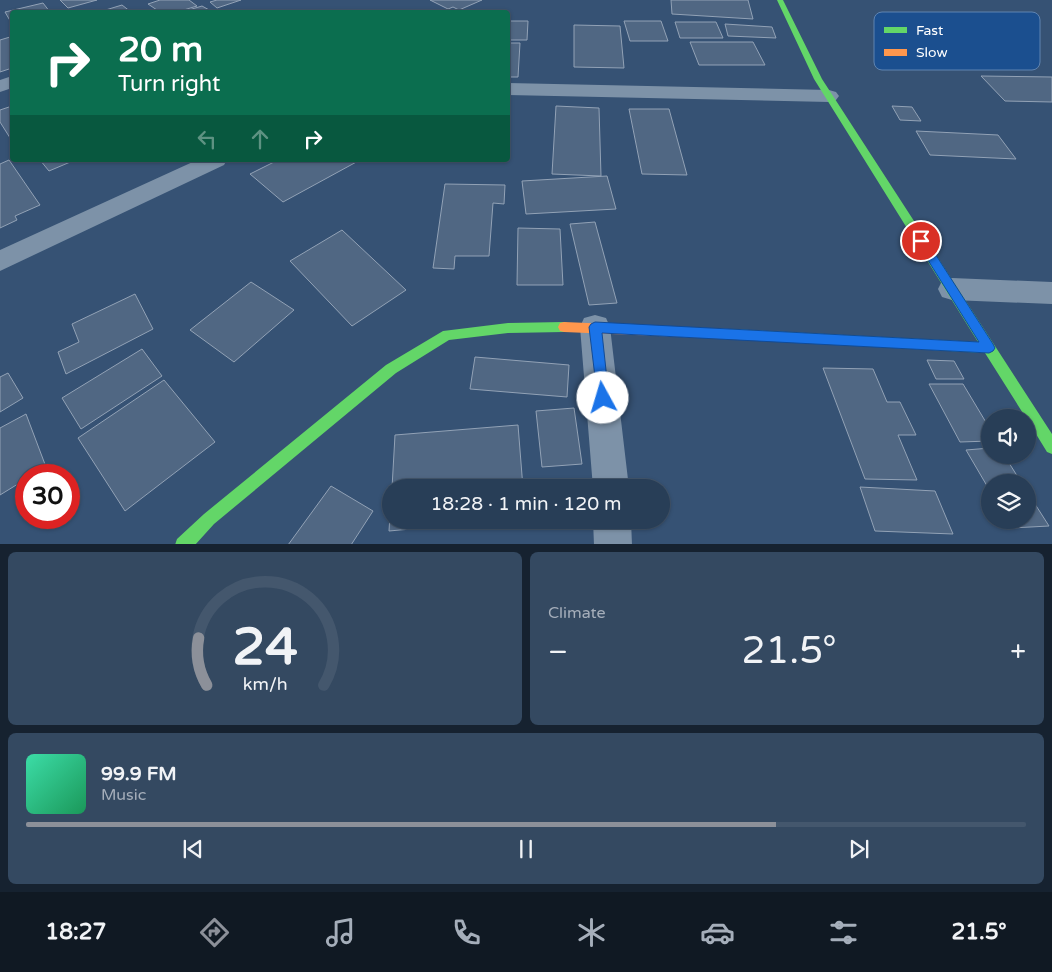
<!DOCTYPE html>
<html lang="en">
<head>
<meta charset="utf-8">
<style>
	:root { --surface:#283e57; --page:#344961; --text:#f1f3f6; --muted:#a5aeba; --line:#44576d; --accent:#8c9099 }
	body { margin:0; font-family:"Varela Round",sans-serif; background:var(--page); color:var(--text); height:100vh; display:flex; flex-direction:column; font-size:19px; white-space:nowrap }
	* { box-sizing:border-box; margin:0 }
	p { font-size:16px; color:var(--muted) }
	.icon { flex:none; width:28px; height:28px; fill:none; stroke:currentColor; stroke-width:2; stroke-linecap:round; stroke-linejoin:round }
	.map { position:relative; height:544px; overflow:hidden }
	.panel { display:flex; flex-direction:column; gap:8px; padding:8px; background:#162230; flex:1 }
	.panel>* { flex:none }
	.hud { position:absolute; left:10px; top:10px; width:500px; height:152px; border-radius:5px; box-shadow:0 1px 4px #0004,0 0 0 1px var(--line); background:#0b6e4f; color:#fff; overflow:hidden }
	.tools { position:absolute; left:981px; top:409px; display:grid; gap:10px }
	.tools a { display:grid; place-items:center; width:55px; height:55px; border-radius:50%; background:var(--surface); box-shadow:0 1px 4px #0004,0 0 0 1px var(--line); font-size:25px }
	.speed { position:absolute; left:15px; top:464px; display:flex; gap:10px; font-size:25px; font-weight:700; text-align:center }
	.speed>* { display:grid; place-content:center; width:65px; height:65px; border-radius:50%; background:var(--surface); box-shadow:0 1px 4px #0004,0 0 0 1px var(--line); line-height:1 }
	.speed .limit { border:8px solid #d22; background:#fff; color:#111 }
	.pin { position:absolute; display:grid; place-items:center; width:42px; height:42px; color:#fff; margin:-21px; border:2px solid #fff; border-radius:50%; box-shadow:0 1px 5px #0007 }
	.me { position:absolute; width:55px; margin:-28px; rotate:354deg; stroke-linejoin:round; filter:drop-shadow(0 0 4px #0008) }
	.turn { display:flex; align-items:center; gap:18px; height:105px; padding:0 25px; font-size:22px }
	.turn .icon { width:65px; height:65px; stroke-width:2.5 }
	.turn b { display:block; font-size:35px; line-height:42px }
	.lanes { display:flex; align-items:center; height:48px; padding:0 25px; background:#0003; justify-content:center; gap:25px; direction:ltr }
	.lanes .off { opacity:.35 }
	.big { font-size:38px; font-weight:600; line-height:1.1 }
	.panel .tile { flex:1; display:flex; flex-direction:column; justify-content:center; gap:8px; min-width:0; padding:0 18px; border-radius:8px; background:var(--page) }
	.panel .dial { align-items:center; gap:0 }
	.dial svg { height:130px; overflow:visible; fill:none; stroke:var(--line); stroke-width:7; stroke-linecap:round; text-anchor:middle }
	.dial text { fill:var(--text); stroke:none }
	.song { display:flex; align-items:center; gap:15px }
	.cover { width:60px; height:60px; border-radius:8px; background:linear-gradient(135deg,hsl(160 70% 55%),hsl(150 70% 35%)) }
	.played { height:5px; border-radius:2px; background:linear-gradient(90deg,var(--accent) 75%,var(--line) 75%) }
	.keys { display:flex; justify-content:space-around; direction:ltr }
	.heat { display:flex; justify-content:space-between; align-items:center; font-size:28px; direction:ltr }
	.panel .tiles { flex:1; display:grid; gap:8px; grid-template-columns:1fr 1fr }
	.tile:last-child { grid-column:span 2 }
	.trip { position:absolute; left:382px; top:479px; width:288px; height:50px; border-radius:25px; background:var(--surface); box-shadow:0 1px 4px #0004,0 0 0 1px var(--line); font-weight:600; line-height:50px; text-align:center }
	.tab-bar { display:flex; height:80px; justify-content:space-around; align-items:center; background:#101923; color:var(--muted) }
	.tab-bar .icon { width:35px; height:35px }
	.tab-bar .active { color:var(--accent) }
	.tab-bar b { font-size:22px; color:var(--text) }
	.map>svg:first-child { display:block }
</style>
</head>
<body>
<div class="map">
<svg width="1052" height="545" viewBox="0 0 1052 545">
	<rect width="100%" height="100%" fill="#365274"/>
	<!-- building -->
	<path fill="#506783" stroke="#92a2b6" d="M60,0H97L68,8Z
		M160,0H189L197,6L177,12H160L148,4Z
		M217,0H241L217,8L210,2Z
		M430,0H482L459,10L453,7L448,9Z
		M671,0H748L753,19L672,14Z
		M43,3L50,12H12V24L5,12Z
		M122,5L131,12H99Z
		M202,6L211,11L182,12Z
		M508,21H528L527,40H508Z
		M624,21H661L668,41H630Z
		M675,22H716L723,38H680Z
		M725,24L772,27L776,38L728,36Z
		M574,25L620,26L624,68L574,67Z
		M10,37L12,40V68L0,72V40Z
		M690,42H753L765,65H699Z
		M508,43H520L518,77H508Z
		M981,76L1052,77V102L1005,101Z
		M12,106V141L0,122V110Z
		M556,106L599,108L601,176L552,174Z
		M892,106L912,107L921,121L900,120Z
		M629,109H669L687,175L642,174Z
		M916,131L998,135L1016,159L930,155Z
		M9,160L40,205L15,216L17,220L0,228V164Z
		M40,160H75L49,171Z
		M278,160H360L283,202L250,174Z
		M607,176L616,209L526,214L522,181Z
		M445,184L505,185L504,204L493,203L489,256H455L454,269L433,268Z
		M595,222L617,303L589,305L570,224Z
		M518,228L560,229L563,285H517Z
		M342,230L406,290L352,326L290,261Z
		M251,282L294,310L234,362L190,330Z
		M135,294L153,329L66,374L58,352L79,342L72,324Z
		M142,349L162,376L81,429L62,398Z
		M475,357L569,365L567,397L470,389Z
		M927,360L954,361L964,379H936Z
		M823,368L873,369L887,402H900L916,435H898L917,480L865,479Z
		M8,373L23,398L0,412V377Z
		M164,380L215,442L125,511L78,438Z
		M929,384H963L990,429V441L960,442Z
		M574,408L582,464L542,467L536,411Z
		M26,414L46,467L33,475H26V479L0,495V428Z
		M518,425L523,488H392L395,435Z
		M990,448V455H1004L1021,482H990V491L966,450Z
		M331,486L373,511L351,545H288Z
		M860,487L935,491L953,534L875,531Z
		M1028,493L1049,526L1012,528L1007,520H1028Z
		M391,498V520H477V523L389,531Z"/>
	<g fill="none" stroke-linecap="round" stroke-linejoin="round">
		<!-- street -->
		<path fill="#7d92a8" fill-rule="evenodd" d="M12,76V88L0,92V80Z
			M508,83L829,90L836,92L839,96L836,100L829,102L508,95Z
			M197,160H227L224,165L0,271V250Z
			M952,278L1052,282V304L952,300L942,297L938,289L942,281Z
			M595,315L606,318L610,327L629,488H593L580,327L584,318Z
			M593,520H631L632,545H594Z"/>
		<!-- fast -->
		<path fill="#63d668" fill-rule="evenodd" d="M777,0H783L822,79L1052,434V454L1047,452L1028,421V418H1026L985,353L725,338L723,334L725,330L729,329L978,342L814,79Z
			M564,322L568,323L570,327L568,331L564,332L508,333L449,340L396,373L214,524L195,545H175L177,539L204,514L386,365L443,331L508,323Z"/>
		<!-- slow -->
		<path fill="#ff974d" fill-rule="evenodd" d="M564,322L729,329L733,330L735,334L733,338L729,339L564,332L560,331L558,327L560,323Z"/>
	</g>
	<!-- route -->
	<path fill="#1a73e8" stroke="#114b97" d="M921,237L925,238L993,344L995,348L993,351L989,353L602,333L609,398L607,402L603,404L598,402L589,327L591,324L595,322L979,342L916,241Z"/>
	<!-- legend -->
	<rect x="874" y="12" width="166" height="58" rx="8" fill="#1b4f8f" stroke="#5f84b1" stroke-width="1"/>
	<rect x="884" y="27" width="23" height="6" fill="#63d668"/>
	<rect x="884" y="49" width="23" height="7" fill="#ff974d"/>
	<g font-size="14" fill="#fff">
		<text x="916" y="35">Fast</text>
		<text x="916" y="57">Slow</text>
	</g>
</svg>
<div class="tools">
<a><svg class="icon" aria-label="sound" viewBox="0 0 24 24"><path d="M4 9h4l5-4v14l-5-4H4zM17 9q2 3 0 6"/></svg></a>
<a><svg class="icon" aria-label="layers" viewBox="0 0 24 24"><path d="M12 4l9 5-9 5-9-5zM3 14l9 5 9-5"/></svg></a>
</div>
<div class="speed"><div class="limit">30</div></div>
<div class="pin" style="left:921px;top:241px;background:#d93025"><svg class="icon" aria-label="arrive" viewBox="0 0 24 24"><path d="M6 21V4h12l-3 4 3 4H6"/></svg></div>
<svg class="me" style="left:603px;top:398px" viewBox="-20 -20 40 40"><circle r="19" fill="#fff"/><path d="M0-13L10 11 0 6-10 11z" fill="#1a73e8"/></svg>
<div class="trip">18:28 · 1 min · 120 m</div>
<div class="hud">
<div class="turn"><svg class="icon" aria-label="right" viewBox="0 0 24 24"><path d="M7 20v-9h11M14 6l5 5-5 5"/></svg><div><b>20 m</b>Turn right</div></div>
<div class="lanes"><svg class="icon off" aria-label="left" viewBox="0 0 24 24"><path d="M17 20v-9H6M10 6l-5 5 5 5"/></svg><svg class="icon off" aria-label="ahead" viewBox="0 0 24 24"><path d="M12 20V5M6 11l6-6 6 6"/></svg><svg class="icon" aria-label="right" viewBox="0 0 24 24"><path d="M7 20v-9h11M14 6l5 5-5 5"/></svg></div>
</div>
</div>
<section class="panel">
<div class="tiles">
<div class="tile dial"><svg viewBox="0 0 100 80">
<path d="M14 69A42 42 0 1 1 86 69"/>
<path d="M14 69A42 42 0 0 1 9 40" stroke="#8c9099"/>
<text x="50" y="56" font-size="32" font-weight="700">24</text>
<text x="50" y="72" font-size="11">km/h</text>
</svg></div>
<div class="tile"><p>Climate</p>
<div class="heat"><a>−</a><b class="big">21.5°</b><a>+</a></div>
</div>
<div class="tile">
<div class="song"><i class="cover"></i><div><b>99.9 FM</b><p>Music</p></div></div>
<div class="played"></div>
<div class="keys"><svg class="icon" aria-label="previous" viewBox="0 0 24 24"><path d="M18 5L8 12l10 7zM5 5v14"/></svg><svg class="icon" aria-label="pause" viewBox="0 0 24 24"><path d="M8 5v14M16 5v14"/></svg><svg class="icon" aria-label="next" viewBox="0 0 24 24"><path d="M6 5l10 7-10 7zM19 5v14"/></svg></div>
</div>
</div>
</section>
<nav class="tab-bar">
<b>18:27</b>
<svg class="icon active" aria-label="directions" viewBox="0 0 24 24"><path d="M12 3l9 9-9 9-9-9zM9 14v-3h6M13 9l2 2-2 2"/></svg>
<svg class="icon" aria-label="music" viewBox="0 0 24 24"><path d="M9 18V5l10-2v13"/><circle cx="6" cy="18" r="3"/><circle cx="16" cy="16" r="3"/></svg>
<svg class="icon" aria-label="phone" viewBox="0 0 24 24"><path d="M5 4h4l2 5-3 2q2 4 5 5l2-3 5 2v4C11 20 4 13 5 4z"/></svg>
<svg class="icon" aria-label="climate" viewBox="0 0 24 24"><path d="M12 3v18M4 7l16 10M4 17L20 7"/></svg>
<svg class="icon" aria-label="car" viewBox="0 0 24 24"><path d="M5 17H2v-5l4-1 3-4h7l3 4 3 1v5h-3M9 17h6M6 11h13"/><circle cx="7" cy="17" r="2"/><circle cx="17" cy="17" r="2"/></svg>
<svg class="icon" aria-label="filters" viewBox="0 0 24 24"><path d="M4 7h16M4 17h16"/><circle cx="9" cy="7" r="2"/><circle cx="15" cy="17" r="2"/></svg>
<b>21.5°</b>
</nav>
</body>
</html>
